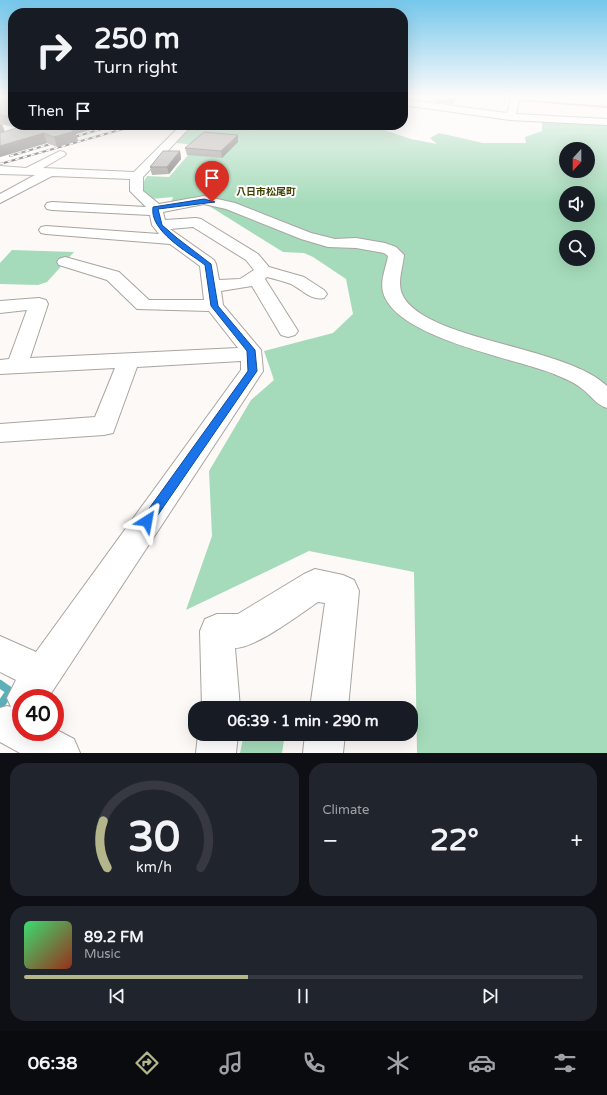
<!DOCTYPE html>
<html lang="en">
<head>
<meta charset="utf-8">
<style>
	:root { --surface:#171b24; --page:#20242c; --text:#f1f3f6; --muted:#9ea1a6; --line:#363941; --accent:#b3b58b }
	body { margin:0; font-family:"Varela Round","Noto Sans JP",sans-serif; background:var(--page); color:var(--text); height:100vh; display:flex; flex-direction:column; font-size:15px; white-space:nowrap }
	* { box-sizing:border-box; margin:0 }
	p { font-size:13px; color:var(--muted) }
	.icon { flex:none; width:22px; height:22px; fill:none; stroke:currentColor; stroke-width:2; stroke-linecap:round; stroke-linejoin:round }
	.map { position:relative; height:753px; overflow:hidden }
	.panel { display:flex; flex-direction:column; gap:10px; padding:10px; background:#0d0f14; flex:1 }
	.panel>* { flex:none }
	.banner { position:absolute; left:8px; top:8px; width:400px; height:122px; border-radius:16px; box-shadow:0 4px 16px #0002; background:#171b24; color:var(--text); overflow:hidden }
	.needle { width:26px; rotate:201deg }
	.fabs { position:absolute; left:559px; top:142px; display:grid; gap:8px }
	.fabs a { display:grid; place-items:center; width:36px; height:36px; border-radius:50%; background:var(--surface); box-shadow:0 4px 16px #0002; font-size:20px }
	.speed { position:absolute; left:12px; top:689px; display:flex; gap:8px; font-size:20px; font-weight:700; text-align:center }
	.speed>* { display:grid; place-content:center; width:52px; height:52px; border-radius:50%; background:var(--surface); box-shadow:0 4px 16px #0002; line-height:1 }
	.speed .limit { border:6px solid #d22; background:#fff; color:#111 }
	.pin { position:absolute; display:grid; place-items:center; width:34px; height:34px; color:#fff; margin:-41px -17px; border-radius:50% 50% 50% 0; rotate:-45deg; box-shadow:0 0 4px #0007 }
	.pin .icon { rotate:45deg }
	.me { position:absolute; width:44px; margin:-22px; rotate:34deg; stroke-linejoin:round; filter:drop-shadow(0 0 3px #0008) }
	.turn { display:flex; align-items:center; gap:14px; height:84px; padding:0 20px; font-size:18px }
	.turn .icon { width:52px; height:52px; stroke-width:2.5 }
	.turn b { display:block; font-size:28px; line-height:34px }
	.then { display:flex; align-items:center; height:38px; padding:0 20px; background:#0003; gap:8px; font-size:15px }
	.big { font-size:30px; font-weight:700; line-height:1.1 }
	.panel .card { flex:1; display:flex; flex-direction:column; justify-content:center; gap:6px; min-width:0; padding:0 14px; border-radius:16px; background:var(--page) }
	.panel .dial { align-items:center; gap:0 }
	.dial svg { height:104px; overflow:visible; fill:none; stroke:var(--line); stroke-width:7; stroke-linecap:round; text-anchor:middle }
	.dial text { fill:var(--text); stroke:none }
	.song { display:flex; align-items:center; gap:12px }
	.cover { width:48px; height:48px; border-radius:6px; background:linear-gradient(135deg,hsl(140 70% 55%),hsl(10 70% 35%)) }
	.played { height:4px; border-radius:2px; background:linear-gradient(90deg,var(--accent) 40%,var(--line) 40%) }
	.keys { display:flex; justify-content:space-around; direction:ltr }
	.heat { display:flex; justify-content:space-between; align-items:center; font-size:22px; direction:ltr }
	.panel .tiles { flex:1; display:grid; gap:10px; grid-template-columns:1fr 1fr }
	.card:last-child { grid-column:span 2 }
	.trip { position:absolute; left:188px; top:701px; width:230px; height:40px; border-radius:16px; background:var(--surface); box-shadow:0 4px 16px #0002; font-weight:700; line-height:40px; text-align:center }
	.tabs { display:flex; height:64px; justify-content:space-around; align-items:center; background:#090b0e; color:var(--muted) }
	.tabs .icon { width:28px; height:28px }
	.tabs .selected { color:var(--accent) }
	.tabs b { font-size:18px; color:var(--text) }
	.map>svg:first-child { display:block }
</style>
</head>
<body>
<div class="map">
<svg width="607" height="753" viewBox="0 0 607 753">
	<rect width="100%" height="100%" fill="#fdf9f6"/>
	<!-- green -->
	<path fill="#a5dbba" fill-rule="evenodd" d="M542,121L607,123V753H417L414,572L309,551L186,610L212,536L209,471L251,400L274,380L264,351L333,333L353,314L346,279L313,257L304,253L283,252L206,204L171,203L173,197L151,199L140,188L147,176L169,177L196,146L236,149L176,143L192,125H369L411,139L437,144L430,138L439,133L483,143H526L525,137L542,131ZM566,149H588V171H566ZM566,193H588V215H566ZM566,237H588V259H566Z
		M12,250L74,252L47,282L38,285L0,284V263Z
		M244,734H285L282,753H240Z"/>
	<g fill="none" stroke-linecap="round" stroke-linejoin="round">
		<!-- stream-far1 -->
		<path stroke="#5aafb8" stroke-width="2" d="M481,97L607,107"/>
		<!-- stream -->
		<path stroke="#5aafb8" stroke-width="8" d="M0,684L10,691L0,706"/>
		<!-- minor casing -->
		<g stroke="#a8a5a1" stroke-width="2">
			<path id="minor" d="M512,97H520L516,114L607,119V125L510,120L403,105V99L507,113Z
				M181,125H192L143,177V191L159,204L204,196L235,203L311,233L335,239L356,238L385,243L396,247L404,255C403,267 397,282 402,294C423,341 565,345 607,386V408C596,405 591,395 581,388C574,382 563,378 554,374C514,358 395,338 383,292C380,280 386,268 388,256L384,253L356,248L328,247L301,239L226,209L204,204L163,212L165,220L196,218L201,219L258,254L269,267L304,277L324,290L327,294L324,298C311,301 303,290 291,284C283,281 275,279 267,277L265,279L298,331L295,335L288,337L281,335L252,286L221,291L223,305L261,350L263,371L48,698H21V732H55V729L74,739L80,753H20L0,742V708L7,706L11,707L7,698L16,680L0,672V636L36,652L241,370V361L137,367L113,433L104,435L0,442V424L95,417L115,368L0,374V360L9,359L27,310L0,313V301L39,298L46,300L48,304L30,358L238,348L209,311L137,309L107,280L59,265L57,262L59,259L65,257L119,272L149,300H204L200,266L170,244L46,234L41,233L39,230L41,227L46,226L159,234L152,225L150,215L52,210L47,209L45,206L47,203L52,202L146,207L130,191V179L52,176L0,203V194L35,175L0,174V166L26,168L60,151L64,152L66,154L64,156L43,168L134,172ZM193,227L246,260L254,270L240,279L219,280L216,264L214,260L170,229Z
				M315,569L343,575L354,580L359,591L348,708H310L325,603L318,602C300,614 256,648 235,648L240,708H202L200,631L205,619L217,614H238L304,574Z
				M198,734H238L236,753H196Z
				M305,734H345L343,753H303Z"/>
		</g>
		<!-- major casing -->
		<g stroke="#a8a5a1" stroke-width="2">
			<path id="major" d="M0,124L26,130L27,132L22,135L0,130Z"/>
		</g>
		<!-- minor -->
		<use href="#minor" fill="#fff" fill-rule="evenodd"/>
		<!-- major -->
		<use href="#major" fill="#fff" fill-rule="evenodd"/>
		<!-- rail casing -->
		<g stroke="#545251" stroke-width="2">
			<path id="rail" d="M10,156L115,125
				M0,164L137,125"/>
		</g>
		<!-- rail -->
		<use href="#rail" stroke="#fff" stroke-width="1.5" stroke-dasharray="4" stroke-linecap="butt"/>
	</g>
	<!-- wall -->
	<path fill="#a3a19e" d="M13,97V125H107L76,134L78,141L57,147L47,143L0,157L2,124L5,132L20,127L0,123V100Z
		M437,97H458L453,104L436,102Z
		M238,142L222,158L187,155L185,148Z
		M180,151L181,159L169,174L152,175L150,167Z"/>
	<!-- shaded-wall -->
	<path fill="#858381" d="M454,97H458L453,104Z
		M0,124H2L5,133L0,135Z
		M74,125H107L76,134L78,141L57,147L54,137L65,128Z
		M44,133L47,143L0,157V146Z
		M238,135V142L222,158L221,151Z
		M180,151L181,159L169,174L167,167Z"/>
	<!-- building -->
	<path fill="#bebbb8" stroke="#858381" d="M8,97H13V117L0,115V100Z
		M27,125H74L65,128L75,131L54,137L44,133L0,146V133Z
		M204,132L238,135L221,151L185,148Z
		M163,151H180L167,167H150Z"/>
	<!-- sky -->
	<linearGradient id="sky" x2="0" y2="1"><stop stop-color="#75c7eb"/><stop offset="0.48" stop-color="#fefcfb"/><stop offset="1" stop-color="#fefcfb" stop-opacity="0"/></linearGradient>
	<rect width="607" height="203" fill="url(#sky)"/>
	<!-- route -->
	<path fill="#1a73e8" stroke="#114b97" d="M204,199L215,202L158,209L162,225L177,238L211,264L218,306L255,350L257,371L151,525L147,526L143,525L141,521L143,517L248,371L247,351L211,306L205,265C188,252 149,231 153,207Z"/>
	<g text-anchor="middle" stroke-width="4" stroke-linejoin="round" paint-order="stroke">
		<!-- far-quarter labels -->
		<g font-size="10" font-weight="bold" fill="#3e4000" stroke="#fff">
			<text x="266" y="195">八日市松尾町</text>
		</g>
	</g>
</svg>
<div class="fabs">
<a><svg class="needle" viewBox="-14 -14 28 28"><path d="M0-13l5 13h-10z" fill="#e53935"/><path d="M0 13l5-13h-10z" fill="#9ea1a6"/></svg></a>
<a><svg class="icon" aria-label="sound" viewBox="0 0 24 24"><path d="M4 9h4l5-4v14l-5-4H4zM17 9q2 3 0 6"/></svg></a>
<a><svg class="icon" aria-label="search" viewBox="0 0 24 24"><circle cx="10" cy="10" r="6"/><path d="M15 15l6 6"/></svg></a>
</div>
<div class="speed"><div class="limit">40</div></div>
<div class="pin" style="left:212px;top:202px;background:#d93025"><svg class="icon" aria-label="arrive" viewBox="0 0 24 24"><path d="M6 21V4h12l-3 4 3 4H6"/></svg></div>
<svg class="me" style="left:147px;top:521px" viewBox="-20 -20 40 40"><path d="M0-17L14 15 0 8-14 15z" fill="#1a73e8" stroke="#fff" stroke-width="4"/></svg>
<div class="trip">06:39 · 1 min · 290 m</div>
<div class="banner">
<div class="turn"><svg class="icon" aria-label="right" viewBox="0 0 24 24"><path d="M7 20v-9h11M14 6l5 5-5 5"/></svg><div><b>250 m</b>Turn right</div></div>
<div class="then">Then<svg class="icon" aria-label="arrive" viewBox="0 0 24 24"><path d="M6 21V4h12l-3 4 3 4H6"/></svg></div>
</div>
</div>
<section class="panel">
<div class="tiles">
<div class="card dial"><svg viewBox="0 0 100 80">
<path d="M14 69A42 42 0 1 1 86 69"/>
<path d="M14 69A42 42 0 0 1 11 33" stroke="#b3b58b"/>
<text x="50" y="56" font-size="32" font-weight="700">30</text>
<text x="50" y="72" font-size="11">km/h</text>
</svg></div>
<div class="card"><p>Climate</p>
<div class="heat"><a>−</a><b class="big">22°</b><a>+</a></div>
</div>
<div class="card">
<div class="song"><i class="cover"></i><div><b>89.2 FM</b><p>Music</p></div></div>
<div class="played"></div>
<div class="keys"><svg class="icon" aria-label="previous" viewBox="0 0 24 24"><path d="M18 5L8 12l10 7zM5 5v14"/></svg><svg class="icon" aria-label="pause" viewBox="0 0 24 24"><path d="M8 5v14M16 5v14"/></svg><svg class="icon" aria-label="next" viewBox="0 0 24 24"><path d="M6 5l10 7-10 7zM19 5v14"/></svg></div>
</div>
</div>
</section>
<nav class="tabs">
<b>06:38</b>
<svg class="icon selected" aria-label="directions" viewBox="0 0 24 24"><path d="M12 3l9 9-9 9-9-9zM9 14v-3h6M13 9l2 2-2 2"/></svg>
<svg class="icon" aria-label="music" viewBox="0 0 24 24"><path d="M9 18V5l10-2v13"/><circle cx="6" cy="18" r="3"/><circle cx="16" cy="16" r="3"/></svg>
<svg class="icon" aria-label="phone" viewBox="0 0 24 24"><path d="M5 4h4l2 5-3 2q2 4 5 5l2-3 5 2v4C11 20 4 13 5 4z"/></svg>
<svg class="icon" aria-label="climate" viewBox="0 0 24 24"><path d="M12 3v18M4 7l16 10M4 17L20 7"/></svg>
<svg class="icon" aria-label="car" viewBox="0 0 24 24"><path d="M5 17H2v-5l4-1 3-4h7l3 4 3 1v5h-3M9 17h6M6 11h13"/><circle cx="7" cy="17" r="2"/><circle cx="17" cy="17" r="2"/></svg>
<svg class="icon" aria-label="filters" viewBox="0 0 24 24"><path d="M4 7h16M4 17h16"/><circle cx="9" cy="7" r="2"/><circle cx="15" cy="17" r="2"/></svg>
</nav>
</body>
</html>
